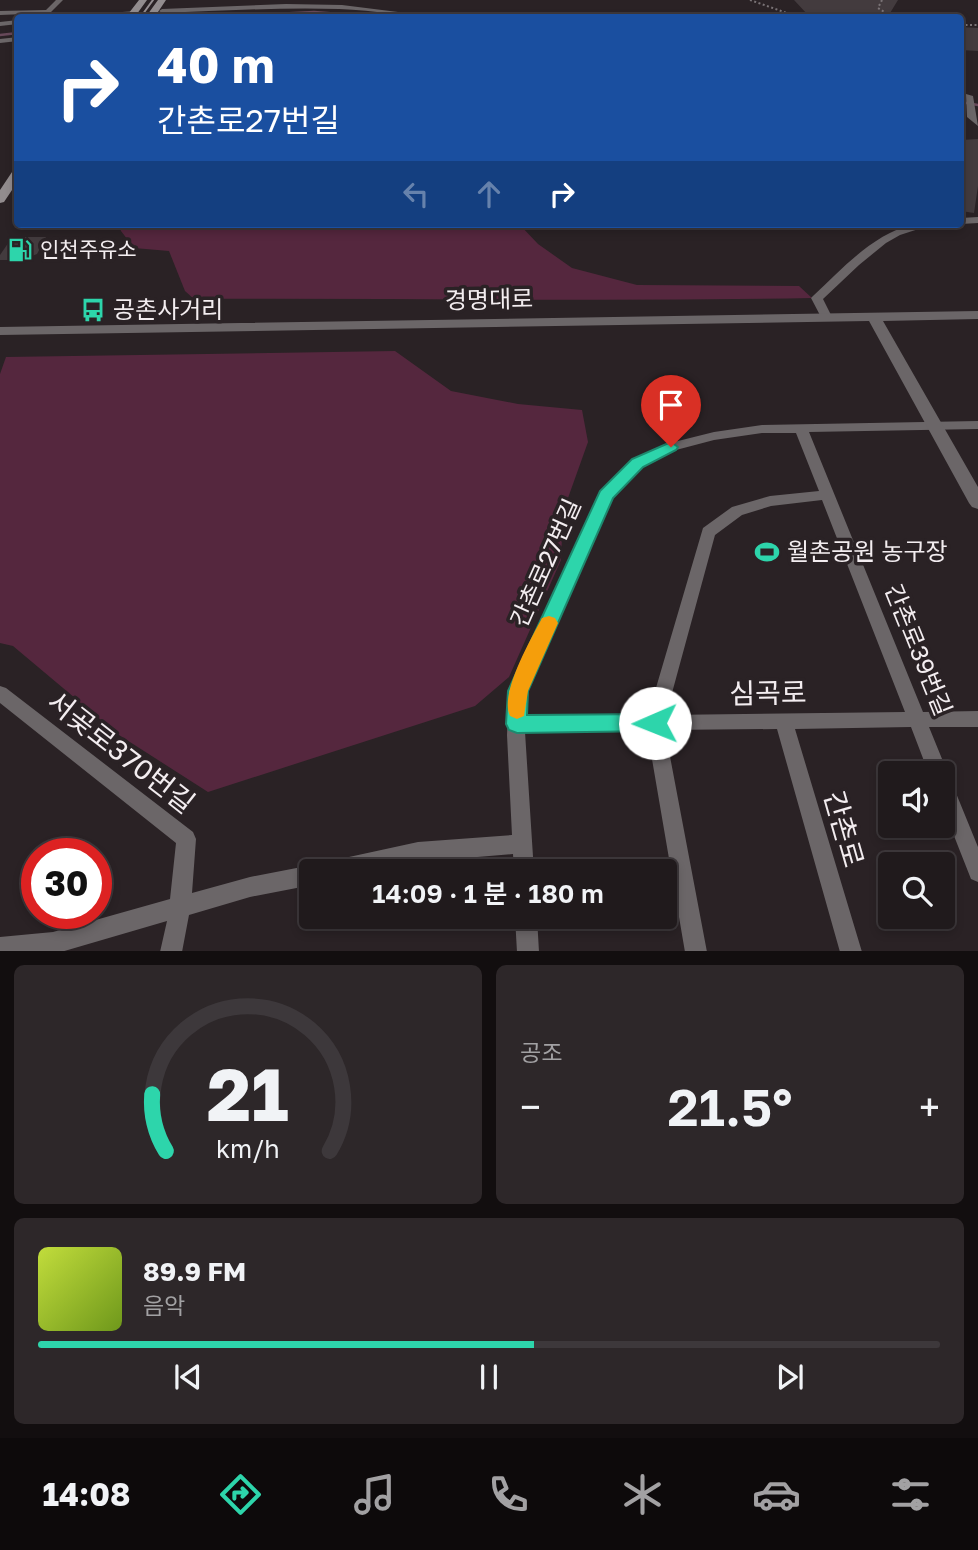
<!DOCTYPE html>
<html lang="ko">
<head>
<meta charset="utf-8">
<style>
	:root { --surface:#201a1c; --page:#2d2729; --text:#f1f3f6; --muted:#a2a1a3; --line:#3d383b; --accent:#2dd5ab }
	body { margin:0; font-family:"Golos Text","Noto Sans KR",sans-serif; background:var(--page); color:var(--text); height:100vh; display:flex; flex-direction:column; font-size:26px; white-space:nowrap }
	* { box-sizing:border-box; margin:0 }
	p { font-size:23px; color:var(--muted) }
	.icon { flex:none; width:38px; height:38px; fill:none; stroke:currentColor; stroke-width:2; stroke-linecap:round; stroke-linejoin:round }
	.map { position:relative; height:951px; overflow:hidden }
	.sheet { display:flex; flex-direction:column; gap:14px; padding:14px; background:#120e0f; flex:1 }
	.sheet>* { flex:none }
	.hud { position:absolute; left:14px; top:14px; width:950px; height:214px; border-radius:7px; box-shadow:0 4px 10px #0003,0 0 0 2px var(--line); background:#1a4fa0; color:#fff; overflow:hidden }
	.buttons { position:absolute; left:878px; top:761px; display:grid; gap:14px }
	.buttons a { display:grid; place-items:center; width:77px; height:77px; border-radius:7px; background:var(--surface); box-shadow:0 4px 10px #0003,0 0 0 2px var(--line); font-size:35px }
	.speed { position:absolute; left:21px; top:838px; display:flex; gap:14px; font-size:35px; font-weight:700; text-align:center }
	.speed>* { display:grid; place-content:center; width:91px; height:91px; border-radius:50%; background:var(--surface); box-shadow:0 4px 10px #0003,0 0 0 2px var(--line); line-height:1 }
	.speed .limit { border:10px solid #d22; background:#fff; color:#111 }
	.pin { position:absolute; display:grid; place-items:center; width:60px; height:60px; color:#fff; margin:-72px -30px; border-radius:50% 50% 50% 0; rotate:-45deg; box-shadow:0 0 7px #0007 }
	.pin .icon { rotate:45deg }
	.me { position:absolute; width:77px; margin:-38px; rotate:269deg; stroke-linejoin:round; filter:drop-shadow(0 0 5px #0008) }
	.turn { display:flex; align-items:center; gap:24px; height:147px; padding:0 28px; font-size:32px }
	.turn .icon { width:91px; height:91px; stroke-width:2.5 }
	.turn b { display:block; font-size:49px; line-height:60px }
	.lanes { display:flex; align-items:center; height:66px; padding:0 28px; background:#0003; justify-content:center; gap:35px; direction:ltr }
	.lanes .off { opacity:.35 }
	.big { font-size:52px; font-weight:600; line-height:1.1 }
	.sheet .widget { flex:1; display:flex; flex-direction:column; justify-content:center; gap:10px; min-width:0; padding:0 24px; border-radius:10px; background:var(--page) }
	.sheet .dial { align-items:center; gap:0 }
	.dial svg { height:182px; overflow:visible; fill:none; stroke:var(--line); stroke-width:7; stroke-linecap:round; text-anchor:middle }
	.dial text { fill:var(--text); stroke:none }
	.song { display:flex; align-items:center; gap:21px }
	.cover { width:84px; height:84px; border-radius:10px; background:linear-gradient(135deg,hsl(70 70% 55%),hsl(80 70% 35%)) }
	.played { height:7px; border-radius:4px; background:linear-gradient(90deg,var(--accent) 55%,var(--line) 55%) }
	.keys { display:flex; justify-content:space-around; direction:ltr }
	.heat { display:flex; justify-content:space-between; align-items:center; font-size:38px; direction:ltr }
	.sheet .tiles { flex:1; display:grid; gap:14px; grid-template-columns:1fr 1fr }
	.widget:last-child { grid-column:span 2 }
	.trip { position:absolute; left:299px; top:859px; width:378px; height:70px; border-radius:7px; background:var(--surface); box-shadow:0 4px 10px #0003,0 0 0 2px var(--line); font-weight:600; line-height:70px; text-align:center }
	.tab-bar { display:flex; height:112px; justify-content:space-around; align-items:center; background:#0d0a0b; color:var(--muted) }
	.tab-bar .icon { width:49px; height:49px }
	.tab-bar .active { color:var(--accent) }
	.tab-bar b { font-size:32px; color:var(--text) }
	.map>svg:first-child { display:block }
</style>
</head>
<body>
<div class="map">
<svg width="978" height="952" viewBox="0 0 978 952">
	<rect width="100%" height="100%" fill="#2a2225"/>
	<!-- green -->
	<path fill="#55273e" d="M119,224L520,225L538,244L572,268L637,285L799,286L812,298C606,302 400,298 194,299L185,291L169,251L134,248L121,231Z
		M395,351L451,391L518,404L582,410L588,442L563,512L561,560L509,677L475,706L208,792L119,735L13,646L0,643V374L6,357Z"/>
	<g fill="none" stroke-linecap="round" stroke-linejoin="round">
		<!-- stream -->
		<path stroke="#68495a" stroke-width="2.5" d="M193,18L314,12L393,18
			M0,35L18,33
			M961,102L978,105"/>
	</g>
	<!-- building -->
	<path fill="#433b3e" d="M794,0H898L887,18L808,15Z
		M961,27L978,28V51L961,50Z
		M978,139V186L974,213L961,211V140Z
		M18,237H46L37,254L22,260H0V255L11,239Z"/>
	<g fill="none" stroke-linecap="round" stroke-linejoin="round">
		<!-- path -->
		<path stroke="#7b7477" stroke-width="2" stroke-dasharray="2 2.5" stroke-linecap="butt" d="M750,0L801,18
			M882,0L878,8L894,18
			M695,15L714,13L776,18
			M961,25H978"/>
		<!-- minor -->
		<path fill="#6b6668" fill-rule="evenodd" d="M56,0H63L50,13L0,15V11L46,10Z
			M286,4L342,5L446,18C410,18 375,10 339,9C280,7 221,11 162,13L159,11L162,9Z
			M136,11L134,14L64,18L67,16Z
			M18,20V24L0,26V22Z
			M18,37V41L0,43V39Z
			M966,94L973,96L978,126L967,117Z
			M978,217V223L961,224V218Z
			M913,224H934L900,235L886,243L859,265L823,299L832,317L830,319H822L811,298L813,296C843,268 872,235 913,224Z
			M978,421V429L809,432L923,712L978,711V727H929L978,847V882L971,879L943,808V774H929L911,727L795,729L862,952H840L777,729L665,730L707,952H685L647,730L525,732L534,872H514L513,854L418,862L373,872H312V885L250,897L189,915L182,952H160L167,921L61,952H0V937L53,932L170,899L176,843L0,703V686L6,688L193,832L196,839L192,893L250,877L312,865L318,867L326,862L418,842L512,835L507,735L509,691L599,495L633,460L666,444L714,432L762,425ZM762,433H796L819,491L770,496L732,507L703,528L648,715L526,716L527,691L612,497L643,466L676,450L714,440ZM822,500L905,712L666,715L715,535L742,515L771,506Z
			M515,917H537L539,952H517Z"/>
		<!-- tertiary -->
		<path fill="#6b6668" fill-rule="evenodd" d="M978,311V319L883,321L978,487V509L972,507L969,503L869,321L0,335V327Z"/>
		<!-- secondary -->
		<path fill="#928c8e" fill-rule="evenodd" d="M139,0H147L134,18H125Z
			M158,0H166L154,18H145Z
			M18,168V181L4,202L0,203V190L14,169Z"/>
		<!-- tram -->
		<path stroke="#948d90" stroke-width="2" d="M140,18L153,0"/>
	</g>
	<!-- route -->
	<path fill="#2dd5ab" stroke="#1d8a6f" stroke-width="2" d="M671,442L678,447L676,450L643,467L613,498L528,691L527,715L655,714L663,717L666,723L663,729L655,731L517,733L509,730L506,724L508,691L600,491L632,459Z"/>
	<!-- slow -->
	<path fill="#f59e0b" d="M549,616L555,618L558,623L528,691L524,716L517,719L510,716C499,694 531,639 542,618Z"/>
	<!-- icons -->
	<defs>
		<g id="fuel-bare" transform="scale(1.89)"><path d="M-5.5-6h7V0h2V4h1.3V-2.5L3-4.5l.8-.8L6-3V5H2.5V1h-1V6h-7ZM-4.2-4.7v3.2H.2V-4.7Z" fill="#2dd5ab" stroke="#2a2225" stroke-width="2.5" paint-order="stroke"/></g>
		<g id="bus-bare" transform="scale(1.89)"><path d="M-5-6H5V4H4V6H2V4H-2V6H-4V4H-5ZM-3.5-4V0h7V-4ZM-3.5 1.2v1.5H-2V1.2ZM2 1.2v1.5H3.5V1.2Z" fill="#2dd5ab" stroke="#2a2225" stroke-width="2.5" paint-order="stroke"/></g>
		<g id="stadium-bare" transform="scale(1.89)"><path d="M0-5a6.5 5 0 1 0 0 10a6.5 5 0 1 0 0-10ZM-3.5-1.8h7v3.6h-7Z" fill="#2dd5ab" stroke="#2a2225" stroke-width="2.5" paint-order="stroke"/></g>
	</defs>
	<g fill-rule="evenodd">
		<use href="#fuel-bare" x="20" y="250"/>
		<use href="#bus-bare" x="93" y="310"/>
		<use href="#stadium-bare" x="767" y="552"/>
	</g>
	<g text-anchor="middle" stroke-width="7" stroke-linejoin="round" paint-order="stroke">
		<!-- far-poi labels -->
		<g font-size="21" fill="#f3edf0" stroke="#2a2225" text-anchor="start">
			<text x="40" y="257">인천주유소</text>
		</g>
		<!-- street labels -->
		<g font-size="24" fill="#f3edf0" stroke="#2a2225">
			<text transform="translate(489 300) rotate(-1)" y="8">경명대로</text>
			<text transform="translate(546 563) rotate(-66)" y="8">간촌로27번길</text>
			<text transform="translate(918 650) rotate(68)" y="8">간촌로39번길</text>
		</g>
		<!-- poi labels -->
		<g font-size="24" fill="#f3edf0" stroke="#2a2225" text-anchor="start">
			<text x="113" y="318">공촌사거리</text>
			<text x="787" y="560">월촌공원 농구장</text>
		</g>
		<!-- near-street labels -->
		<g font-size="28" fill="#f3edf0" stroke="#2a2225">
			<text transform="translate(768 693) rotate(-1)" y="10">심곡로</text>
			<text transform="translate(121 752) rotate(38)" y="10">서곶로370번길</text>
			<text transform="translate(844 829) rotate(74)" y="10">간촌로</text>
		</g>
	</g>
</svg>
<div class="buttons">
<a><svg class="icon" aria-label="sound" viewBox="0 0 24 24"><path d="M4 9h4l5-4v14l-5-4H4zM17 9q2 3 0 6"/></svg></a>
<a><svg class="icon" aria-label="search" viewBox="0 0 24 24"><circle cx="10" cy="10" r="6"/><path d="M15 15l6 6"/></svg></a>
</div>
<div class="speed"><div class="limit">30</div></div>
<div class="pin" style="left:671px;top:447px;background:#d93025"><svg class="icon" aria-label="arrive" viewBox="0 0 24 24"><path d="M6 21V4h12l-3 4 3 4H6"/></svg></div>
<svg class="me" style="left:655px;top:723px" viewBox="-20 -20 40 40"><circle r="19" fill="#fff"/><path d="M0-13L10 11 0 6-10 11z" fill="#2dd5ab"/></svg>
<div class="trip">14:09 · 1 분 · 180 m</div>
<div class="hud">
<div class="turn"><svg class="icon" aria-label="right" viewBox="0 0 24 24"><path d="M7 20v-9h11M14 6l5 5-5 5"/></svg><div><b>40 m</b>간촌로27번길</div></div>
<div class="lanes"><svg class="icon off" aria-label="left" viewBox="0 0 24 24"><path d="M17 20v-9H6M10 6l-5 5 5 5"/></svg><svg class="icon off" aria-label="ahead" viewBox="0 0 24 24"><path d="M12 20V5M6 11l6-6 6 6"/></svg><svg class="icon" aria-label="right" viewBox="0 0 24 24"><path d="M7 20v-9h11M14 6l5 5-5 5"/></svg></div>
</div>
</div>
<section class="sheet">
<div class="tiles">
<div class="widget dial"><svg viewBox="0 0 100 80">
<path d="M14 69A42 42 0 1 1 86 69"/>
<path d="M14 69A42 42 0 0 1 8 44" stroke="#2dd5ab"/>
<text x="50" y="56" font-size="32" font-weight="700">21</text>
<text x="50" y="72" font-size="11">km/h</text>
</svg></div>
<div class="widget"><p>공조</p>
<div class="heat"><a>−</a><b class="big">21.5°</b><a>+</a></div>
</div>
<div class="widget">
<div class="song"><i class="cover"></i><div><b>89.9 FM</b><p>음악</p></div></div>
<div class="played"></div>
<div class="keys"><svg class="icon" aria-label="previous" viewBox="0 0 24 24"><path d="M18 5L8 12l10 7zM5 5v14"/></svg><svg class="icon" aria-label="pause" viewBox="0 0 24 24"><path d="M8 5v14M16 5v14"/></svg><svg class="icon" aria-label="next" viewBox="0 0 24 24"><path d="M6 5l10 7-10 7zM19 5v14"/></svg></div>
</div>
</div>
</section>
<nav class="tab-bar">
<b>14:08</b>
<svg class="icon active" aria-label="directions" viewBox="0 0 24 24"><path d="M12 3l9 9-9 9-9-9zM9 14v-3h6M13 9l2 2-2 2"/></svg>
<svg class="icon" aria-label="music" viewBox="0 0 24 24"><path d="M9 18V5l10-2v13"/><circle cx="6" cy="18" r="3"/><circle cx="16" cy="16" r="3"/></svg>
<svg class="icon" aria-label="phone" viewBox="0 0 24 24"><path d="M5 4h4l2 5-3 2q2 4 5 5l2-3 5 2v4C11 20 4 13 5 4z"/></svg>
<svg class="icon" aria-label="climate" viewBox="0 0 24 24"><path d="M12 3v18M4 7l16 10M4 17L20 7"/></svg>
<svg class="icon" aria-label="car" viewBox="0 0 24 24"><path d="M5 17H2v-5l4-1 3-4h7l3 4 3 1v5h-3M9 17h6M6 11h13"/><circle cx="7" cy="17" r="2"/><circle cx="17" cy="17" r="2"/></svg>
<svg class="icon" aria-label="filters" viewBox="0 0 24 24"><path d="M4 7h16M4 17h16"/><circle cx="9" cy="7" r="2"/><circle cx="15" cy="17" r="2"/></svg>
</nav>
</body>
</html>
